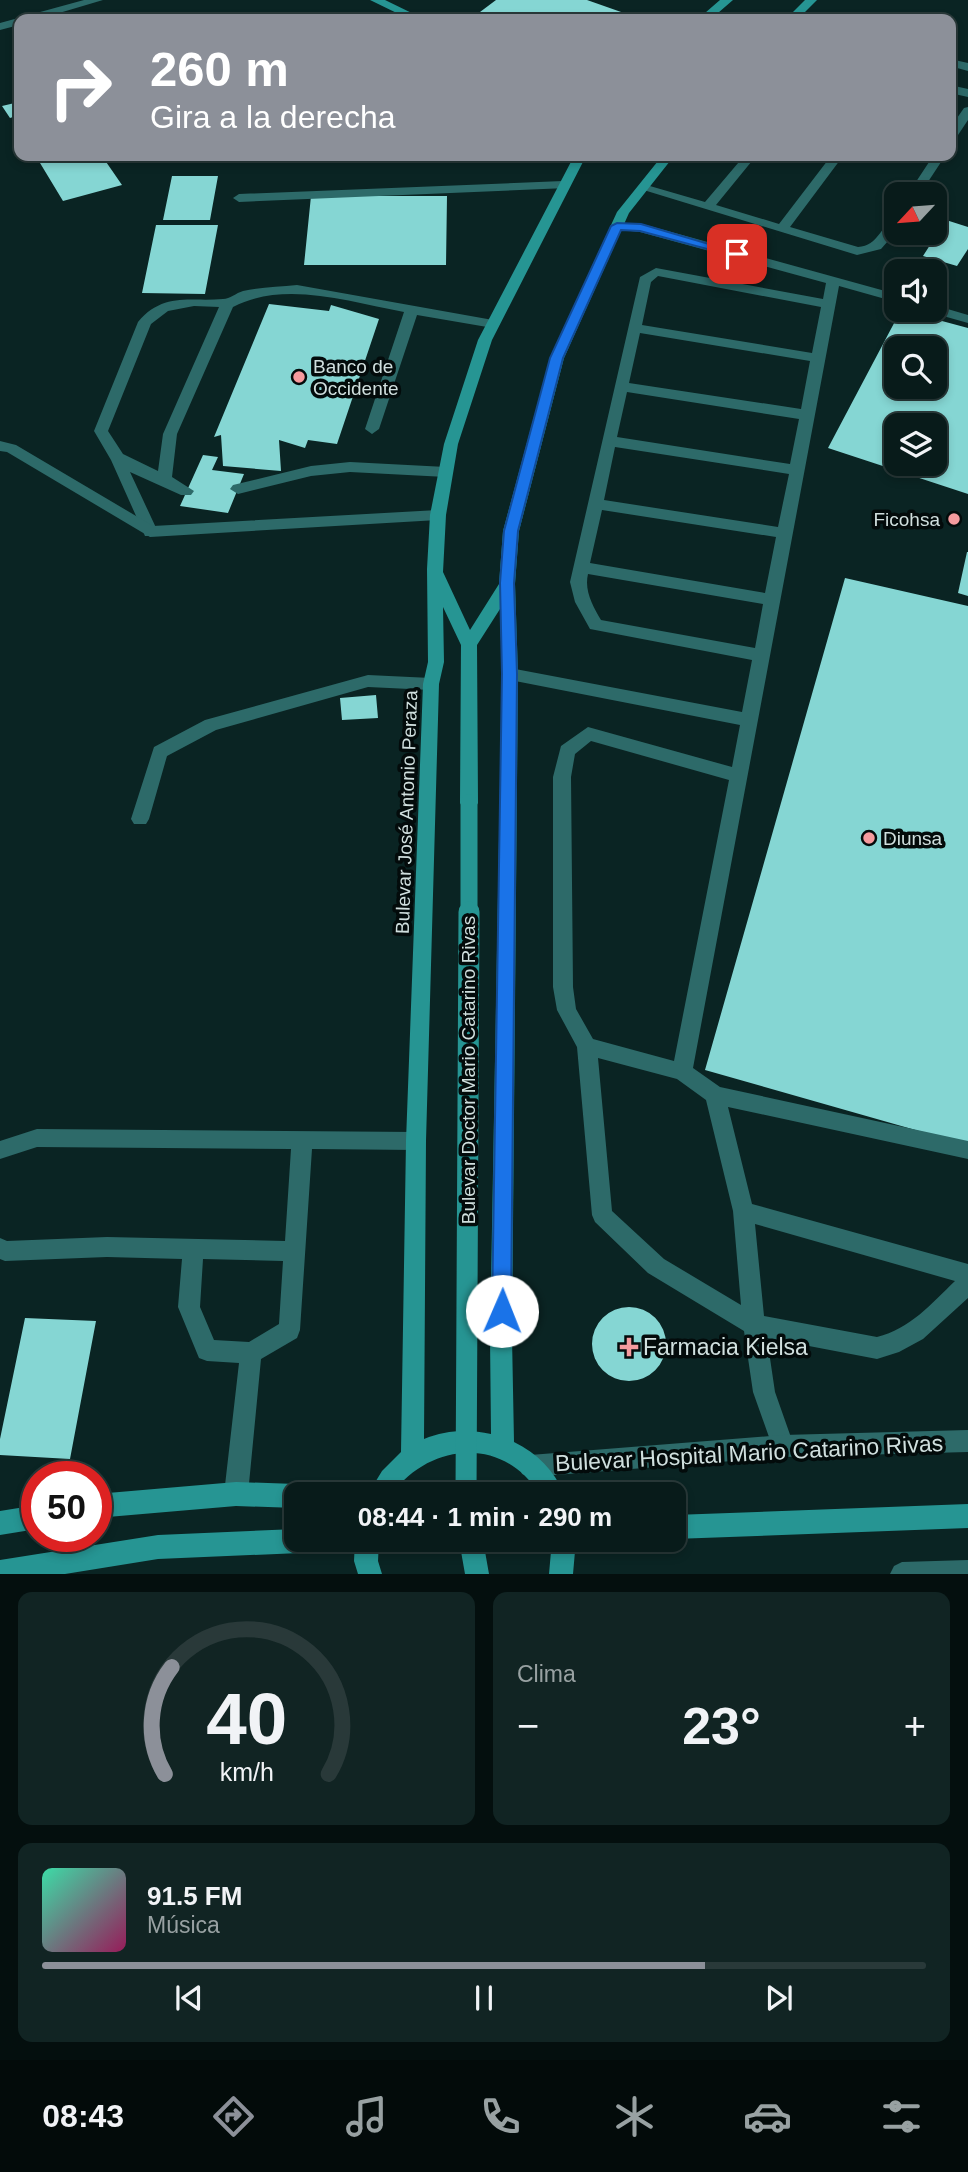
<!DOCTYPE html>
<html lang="es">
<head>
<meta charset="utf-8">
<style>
	:root { --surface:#081b1a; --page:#112423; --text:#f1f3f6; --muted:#98a1a2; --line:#293939; --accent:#8c9099 }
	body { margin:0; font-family:Helvetica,sans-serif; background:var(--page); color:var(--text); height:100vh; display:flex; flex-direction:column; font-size:26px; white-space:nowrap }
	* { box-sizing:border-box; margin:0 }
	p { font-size:23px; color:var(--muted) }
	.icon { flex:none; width:38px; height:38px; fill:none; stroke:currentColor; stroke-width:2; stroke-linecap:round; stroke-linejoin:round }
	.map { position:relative; height:1574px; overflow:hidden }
	.side { display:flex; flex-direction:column; gap:18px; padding:18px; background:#040f0e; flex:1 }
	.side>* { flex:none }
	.guide { position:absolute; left:14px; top:14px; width:942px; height:147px; border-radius:14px; box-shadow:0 4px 10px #0003,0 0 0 2px var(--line); background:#8c9099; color:#fff; overflow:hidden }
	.needle { width:46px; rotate:244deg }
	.controls { position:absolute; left:884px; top:182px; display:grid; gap:14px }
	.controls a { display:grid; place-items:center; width:63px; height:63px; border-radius:14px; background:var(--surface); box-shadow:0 4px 10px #0003,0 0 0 2px var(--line); font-size:35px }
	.speed { position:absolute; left:21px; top:1461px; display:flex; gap:14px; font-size:35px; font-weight:700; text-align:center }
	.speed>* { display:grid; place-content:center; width:91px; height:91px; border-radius:50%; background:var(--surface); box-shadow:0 4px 10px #0003,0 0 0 2px var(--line); line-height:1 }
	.speed .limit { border:10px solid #d22; background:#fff; color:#111 }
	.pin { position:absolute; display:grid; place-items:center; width:60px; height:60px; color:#fff; margin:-30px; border-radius:14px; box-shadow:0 4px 10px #0006 }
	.me { position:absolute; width:77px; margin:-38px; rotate:1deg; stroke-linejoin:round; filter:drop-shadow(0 0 5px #0008) }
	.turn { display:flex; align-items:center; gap:24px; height:147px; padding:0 21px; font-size:32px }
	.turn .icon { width:91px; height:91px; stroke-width:2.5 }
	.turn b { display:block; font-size:49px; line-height:60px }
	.big { font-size:52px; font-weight:700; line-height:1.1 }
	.side .card { flex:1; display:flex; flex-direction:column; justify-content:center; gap:10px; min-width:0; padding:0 24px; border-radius:14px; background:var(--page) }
	.side .dial { align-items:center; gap:0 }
	.dial svg { height:182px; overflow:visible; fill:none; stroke:var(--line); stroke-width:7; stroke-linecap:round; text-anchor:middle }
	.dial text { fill:var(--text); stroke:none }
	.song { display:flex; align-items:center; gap:21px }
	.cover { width:84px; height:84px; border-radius:10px; background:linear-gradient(135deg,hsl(160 70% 55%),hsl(330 70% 35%)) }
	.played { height:7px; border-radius:4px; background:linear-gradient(90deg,var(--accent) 75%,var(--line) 75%) }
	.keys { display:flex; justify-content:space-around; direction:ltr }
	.heat { display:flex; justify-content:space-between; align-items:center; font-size:38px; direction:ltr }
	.side .tiles { flex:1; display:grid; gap:18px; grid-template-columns:1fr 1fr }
	.card:last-child { grid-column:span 2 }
	.trip { position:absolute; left:284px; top:1482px; width:402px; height:70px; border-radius:14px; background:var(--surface); box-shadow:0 4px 10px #0003,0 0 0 2px var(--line); font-weight:700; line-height:70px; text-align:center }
	.dock { display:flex; height:112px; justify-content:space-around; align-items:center; background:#030b0a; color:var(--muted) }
	.dock .icon { width:49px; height:49px }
	.dock .current { color:var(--accent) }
	.dock b { font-size:32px; color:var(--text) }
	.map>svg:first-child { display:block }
</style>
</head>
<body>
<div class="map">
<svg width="968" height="1574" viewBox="0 0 968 1574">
	<rect width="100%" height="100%" fill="#0a2423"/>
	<!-- building -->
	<path fill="#85d6d3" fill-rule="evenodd" d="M496,0H587L641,19H485L476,15Z
		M19,102V115L10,118L2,106Z
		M47,156H102L122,185L63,201L37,158Z
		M172,176H218L210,220H163Z
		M311,196H447L446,265H304Z
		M946,220L968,227V249L957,266L923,256Z
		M156,225H218L205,294L142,293Z
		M269,304L329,311L331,305L379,319L337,444L308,440L305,448L279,440L281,471L223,466L221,435L214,437Z
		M901,310L968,328V494L828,448ZM896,348H934V387H896ZM896,425H934V464H896Z
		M203,455L218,457L212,470L244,474L228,513L180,506Z
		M967,552H968V596L958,593Z
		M845,578L968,606V1145L705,1070Z
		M376,695L378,718L342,720L340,698Z
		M592 1344a37 37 0 1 1 74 0a37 37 0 1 1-74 0Z
		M25,1318L96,1321L70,1459L0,1455V1439Z"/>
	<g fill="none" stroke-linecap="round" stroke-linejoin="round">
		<!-- service -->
		<path fill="#2d6a69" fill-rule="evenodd" d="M950,59L968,63V71L950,66Z
			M950,85L968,89V97L950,93Z
			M968,107V120L954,141L950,142V128L964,108Z
			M744,156H756L716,205L779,224L831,156H843L790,227L858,247C879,246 880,225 896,218V232L881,249L857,255L637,188L643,184L705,202Z
			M933,156H945L920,194H908Z
			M563,181L567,182V188L239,202L233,198L239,194Z
			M617,222L646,225L896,294V302L839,286L693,1068L720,1087L968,1141V1159L728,1107L752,1204L968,1264V1298L923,1339L899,1352L877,1359L767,1338L775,1392L794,1446L791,1454L783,1457L775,1454L753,1392L744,1331L648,1273L595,1222L592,1215L577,1047L557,1010L553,987V777L561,746L588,727L732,767L740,725L510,680L502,674L510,668L742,712L752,660L590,629L575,602L570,582L640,277L656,268L823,299L826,283L640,232L612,229V223ZM658,276L821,307L812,353L642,325L651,282ZM640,333L810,361L801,409L629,383ZM627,392L799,419L790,464L617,437ZM615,447L789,474L778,527L604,500ZM602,510L776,537L765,593L590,563ZM588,574L763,604L755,648L601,620C593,606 584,591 588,574ZM591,741L729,780L674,1061L593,1039L576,1009L573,987L571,777L575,754ZM598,1058L677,1079L706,1100L733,1211L741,1305L664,1259L612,1211ZM755,1224L955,1281C931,1304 910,1329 877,1337L764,1316Z
			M297,285L493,320L500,324L493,328L417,315L379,429L372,434L365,429L404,312C349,302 285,280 233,307L177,434L172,477L194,491L191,495H181L130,472L158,532L155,536H145L111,460L94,431L138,322C163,292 191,302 223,299C230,299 236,293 243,291C260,287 279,287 297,285ZM194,306L219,307L163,434L158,471L123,454L108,431L151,324L168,311Z
			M934,305L968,315V323L929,312L928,310H934Z
			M350,462L446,467L453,472L446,477L350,472L311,476L238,494L230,489L233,485L311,466Z
			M368,675L431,678L439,684L431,690L368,687L216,730L167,756L149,819L146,824H134L131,819L154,747L205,720Z
			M37,1129L416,1132L423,1134L426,1141L423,1148L416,1150L312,1149L300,1330L297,1338L261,1359L248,1494L244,1502L236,1506L228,1502L224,1494L239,1363L207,1361L199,1358L178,1307L182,1259L107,1257L5,1261L0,1259V1238L7,1241L107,1237L285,1241L291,1149L37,1147L0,1159V1141ZM203,1259L283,1261L279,1324L249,1342L214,1340L200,1307Z"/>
		<!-- minor -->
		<path fill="#2d6a69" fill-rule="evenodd" d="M84,0H103L39,19H19V25L0,30V23Z
			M0,441L16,445L153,526L438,510L446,515L438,520L150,537L7,452L0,451Z"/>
		<!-- tertiary -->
		<path fill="#2d6a69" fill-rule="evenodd" d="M968,1430V1452L783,1457L530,1477L522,1474L519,1466L522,1458L530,1455L783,1435Z
			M968,1560V1574H890L894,1566L902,1562Z"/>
		<!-- secondary -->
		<path fill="#269593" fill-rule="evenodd" d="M370,0H385L424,19H409Z
			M720,0H733L711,19H698Z
			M805,0H817L798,19H786Z
			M574,156H586L492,340L458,444L446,515L443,572L470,630L499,584L503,531L550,358L617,212L662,156H674L629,213L564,358L519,531L515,584L518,674L512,1337L514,1442C537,1453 554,1470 564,1494H539C504,1436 430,1442 392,1494H368L382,1471L401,1452L406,1141L423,684L428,662L427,569L430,515L444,444L478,340ZM443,607L461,645L460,803L463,808H475L478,803L477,645L500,609L502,674L490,1337L491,1434C468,1429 446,1430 424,1439L426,1141L439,684L444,662Z
			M236,1482L296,1484L304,1488L307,1494H296V1508L236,1506L96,1518V1494Z
			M968,1504V1528L674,1539V1515Z
			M37,1505V1529L0,1535V1511Z
			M296,1529V1540H335L331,1548L323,1552L158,1559L65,1574H0V1560L158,1535Z
			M355,1540H379L378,1561L382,1574H358L354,1561Z
			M459,1540H483L489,1574H465Z
			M552,1540H576L573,1574H549Z"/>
		<!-- secondary-bridge-far1 -->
		<path stroke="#269593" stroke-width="17" d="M469,914V803"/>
		<!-- secondary-bridge -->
		<path stroke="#269593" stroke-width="21" d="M466,1494L469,912"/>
	</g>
	<!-- route -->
	<path fill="#1a73e8" stroke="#114b97" stroke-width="2" d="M617,223L641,224L743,254L737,257L640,231L621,230L563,358L518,531L514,583L517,674L511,1311L509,1318L502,1321L495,1318L492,1311L502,674L500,583L504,531L550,358L611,226Z"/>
	<!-- markers -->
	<g fill="#f59b9e" stroke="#030b0b" stroke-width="2.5">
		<circle cx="299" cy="377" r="7"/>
		<circle cx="954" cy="519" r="7"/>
		<circle cx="869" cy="838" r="7"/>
		<path d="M625.5 1336.5h7v7h7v7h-7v7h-7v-7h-7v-7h7z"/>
	</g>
	<g text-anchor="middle" stroke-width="7" stroke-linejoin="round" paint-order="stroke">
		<!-- poi labels -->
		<g font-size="19" fill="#d0dfde" stroke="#030b0b" text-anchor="start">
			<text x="313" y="373">Banco de<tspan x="313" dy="22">Occidente</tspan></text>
			<text x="940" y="526" text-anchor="end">Ficohsa</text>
			<text x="883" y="845">Diunsa</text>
		</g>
		<!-- street labels -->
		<g font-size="19" fill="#d0dfde" stroke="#030b0b">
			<text transform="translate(406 812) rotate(-88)" y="7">Bulevar José Antonio Peraza</text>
			<text transform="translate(468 1070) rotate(-90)" y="7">Bulevar Doctor Mario Catarino Rivas</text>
		</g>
		<!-- near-poi labels -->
		<g font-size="23" fill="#d0dfde" stroke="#030b0b" text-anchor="start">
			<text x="643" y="1355">Farmacia Kielsa</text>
		</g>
		<!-- near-street labels -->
		<g font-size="23" fill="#d0dfde" stroke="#030b0b">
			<text transform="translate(749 1453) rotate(-3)" y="8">Bulevar Hospital Mario Catarino Rivas</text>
		</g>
	</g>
</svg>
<div class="controls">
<a><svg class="needle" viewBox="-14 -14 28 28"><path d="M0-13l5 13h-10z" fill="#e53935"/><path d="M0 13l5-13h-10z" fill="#98a1a2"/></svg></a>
<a><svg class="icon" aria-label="sound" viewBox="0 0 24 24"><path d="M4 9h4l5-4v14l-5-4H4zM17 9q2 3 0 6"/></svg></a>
<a><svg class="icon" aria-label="search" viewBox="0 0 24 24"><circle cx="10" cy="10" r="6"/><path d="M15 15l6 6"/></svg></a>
<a><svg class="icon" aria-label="layers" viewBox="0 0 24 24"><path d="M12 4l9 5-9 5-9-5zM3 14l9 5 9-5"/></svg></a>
</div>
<div class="speed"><div class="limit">50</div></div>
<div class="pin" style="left:737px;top:254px;background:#d93025"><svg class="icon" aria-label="arrive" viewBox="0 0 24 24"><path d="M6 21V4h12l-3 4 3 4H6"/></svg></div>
<svg class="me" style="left:502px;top:1311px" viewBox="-20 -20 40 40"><circle r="19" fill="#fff"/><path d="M0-13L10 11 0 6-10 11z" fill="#1a73e8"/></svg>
<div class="trip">08:44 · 1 min · 290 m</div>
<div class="guide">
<div class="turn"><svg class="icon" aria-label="right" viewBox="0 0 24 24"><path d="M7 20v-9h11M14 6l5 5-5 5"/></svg><div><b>260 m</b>Gira a la derecha</div></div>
</div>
</div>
<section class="side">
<div class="tiles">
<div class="card dial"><svg viewBox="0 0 100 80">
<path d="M14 69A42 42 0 1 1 86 69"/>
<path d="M14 69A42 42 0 0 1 17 22" stroke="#8c9099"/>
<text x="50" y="56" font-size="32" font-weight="700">40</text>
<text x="50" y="72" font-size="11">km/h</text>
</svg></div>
<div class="card"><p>Clima</p>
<div class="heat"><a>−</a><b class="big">23°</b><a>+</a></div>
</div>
<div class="card">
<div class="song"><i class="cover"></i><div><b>91.5 FM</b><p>Música</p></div></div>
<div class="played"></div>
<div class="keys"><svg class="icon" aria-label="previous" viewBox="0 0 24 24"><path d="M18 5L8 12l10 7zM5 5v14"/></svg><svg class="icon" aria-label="pause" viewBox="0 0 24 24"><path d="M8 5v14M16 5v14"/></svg><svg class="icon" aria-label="next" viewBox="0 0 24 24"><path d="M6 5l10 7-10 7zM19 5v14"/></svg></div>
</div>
</div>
</section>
<nav class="dock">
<b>08:43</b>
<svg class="icon current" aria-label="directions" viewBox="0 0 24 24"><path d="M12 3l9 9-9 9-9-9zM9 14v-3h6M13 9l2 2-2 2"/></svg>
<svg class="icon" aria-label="music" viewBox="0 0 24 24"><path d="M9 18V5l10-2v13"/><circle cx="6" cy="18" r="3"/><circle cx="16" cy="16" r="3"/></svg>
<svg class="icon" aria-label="phone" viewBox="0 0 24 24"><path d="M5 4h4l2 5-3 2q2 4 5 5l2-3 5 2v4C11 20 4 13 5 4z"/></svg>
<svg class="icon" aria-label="climate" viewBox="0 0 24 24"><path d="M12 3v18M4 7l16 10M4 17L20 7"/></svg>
<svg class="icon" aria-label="car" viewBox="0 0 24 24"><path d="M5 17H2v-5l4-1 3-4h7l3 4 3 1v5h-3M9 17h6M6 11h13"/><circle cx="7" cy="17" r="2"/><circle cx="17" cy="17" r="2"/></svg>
<svg class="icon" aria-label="filters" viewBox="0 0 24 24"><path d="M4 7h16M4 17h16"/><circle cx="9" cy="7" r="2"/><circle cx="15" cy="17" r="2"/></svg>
</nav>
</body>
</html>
